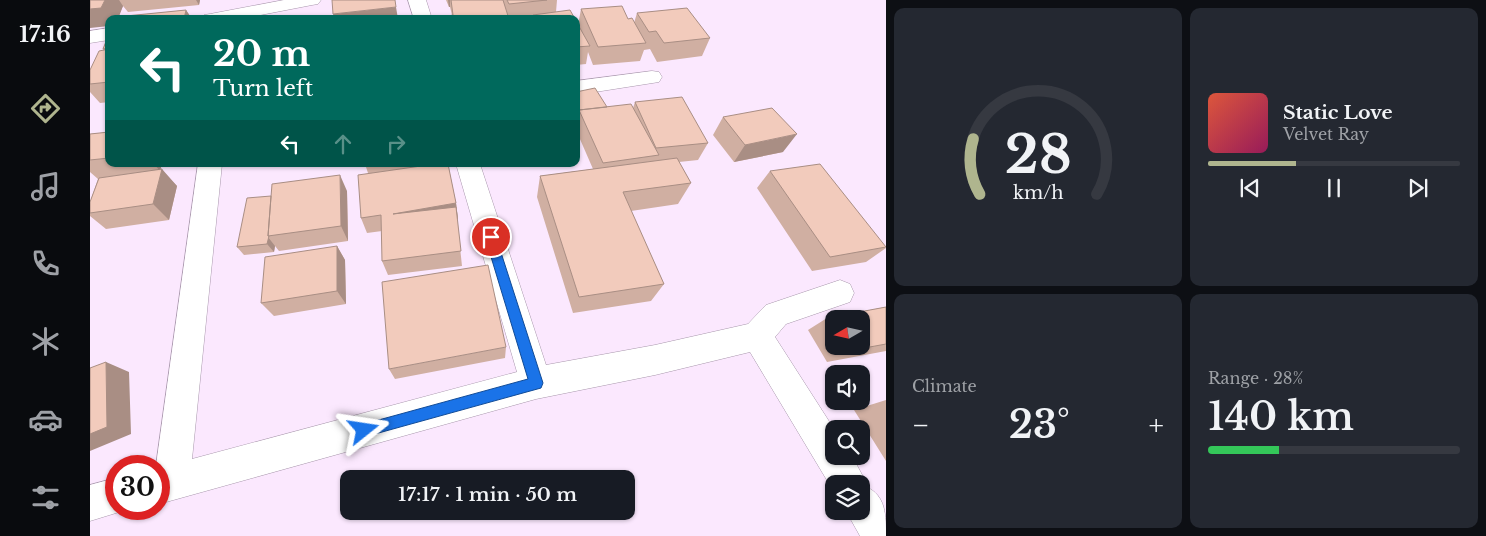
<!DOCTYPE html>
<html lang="en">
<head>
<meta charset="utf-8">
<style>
	:root { --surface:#171b24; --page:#242831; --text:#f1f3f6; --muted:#9ea1a6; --line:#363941; --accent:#afb58e }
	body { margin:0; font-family:"Libre Baskerville",serif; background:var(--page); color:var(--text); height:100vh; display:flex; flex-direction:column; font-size:19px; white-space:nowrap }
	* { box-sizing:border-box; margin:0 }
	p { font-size:16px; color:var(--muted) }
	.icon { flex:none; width:28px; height:28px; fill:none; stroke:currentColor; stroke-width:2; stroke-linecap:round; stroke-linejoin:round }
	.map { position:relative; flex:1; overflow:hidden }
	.panel { display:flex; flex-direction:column; gap:8px; padding:8px; background:#0d0f14; width:600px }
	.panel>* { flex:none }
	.banner { position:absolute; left:15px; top:15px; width:475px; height:152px; border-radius:10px; box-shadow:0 1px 4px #0004; background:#00695c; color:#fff; overflow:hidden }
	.needle { width:32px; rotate:261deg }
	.controls { position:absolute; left:735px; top:310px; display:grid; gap:10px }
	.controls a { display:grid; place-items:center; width:45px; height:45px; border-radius:10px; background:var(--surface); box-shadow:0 1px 4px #0004; font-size:25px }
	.speed { position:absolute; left:15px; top:455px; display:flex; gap:10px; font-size:25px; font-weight:700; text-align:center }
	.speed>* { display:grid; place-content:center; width:65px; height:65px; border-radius:50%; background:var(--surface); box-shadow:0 1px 4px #0004; line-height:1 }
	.speed .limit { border:8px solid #d22; background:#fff; color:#111 }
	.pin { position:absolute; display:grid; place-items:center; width:42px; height:42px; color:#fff; margin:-21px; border:2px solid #fff; border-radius:50%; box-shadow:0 1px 5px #0007 }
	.me { position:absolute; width:55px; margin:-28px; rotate:75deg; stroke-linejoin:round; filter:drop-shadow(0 0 4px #0008) }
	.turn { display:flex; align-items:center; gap:18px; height:105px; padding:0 25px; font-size:22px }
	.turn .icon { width:65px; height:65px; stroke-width:2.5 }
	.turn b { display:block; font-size:35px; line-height:42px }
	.lanes { display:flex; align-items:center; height:48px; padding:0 25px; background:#0003; justify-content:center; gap:25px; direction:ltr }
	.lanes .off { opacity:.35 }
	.big { font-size:38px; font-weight:600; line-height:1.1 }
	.panel .widget { flex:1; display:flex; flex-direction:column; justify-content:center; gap:8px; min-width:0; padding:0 18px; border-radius:10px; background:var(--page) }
	.panel .dial { align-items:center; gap:0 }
	.dial svg { height:130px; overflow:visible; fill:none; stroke:var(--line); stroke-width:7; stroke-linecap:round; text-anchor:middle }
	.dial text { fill:var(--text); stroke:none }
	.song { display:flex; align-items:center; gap:15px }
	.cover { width:60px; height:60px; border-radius:8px; background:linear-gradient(135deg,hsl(10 70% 55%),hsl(330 70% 35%)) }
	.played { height:5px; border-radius:2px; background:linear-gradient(90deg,var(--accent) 35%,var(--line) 35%) }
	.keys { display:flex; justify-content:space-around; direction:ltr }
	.heat { display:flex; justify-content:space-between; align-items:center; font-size:28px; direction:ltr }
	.charge { height:8px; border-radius:4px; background:linear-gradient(90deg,#34c759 28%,var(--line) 0) }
	.panel .tiles { flex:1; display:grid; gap:8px; grid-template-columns:repeat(2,1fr) }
	.trip { position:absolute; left:250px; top:470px; width:295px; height:50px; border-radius:10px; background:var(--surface); box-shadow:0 1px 4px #0004; font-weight:600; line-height:50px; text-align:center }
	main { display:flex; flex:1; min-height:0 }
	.menu { display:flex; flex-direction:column; width:90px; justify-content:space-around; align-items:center; background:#090b0e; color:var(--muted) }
	.menu .icon { width:35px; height:35px }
	.menu .on { color:var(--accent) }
	.menu b { font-size:22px; color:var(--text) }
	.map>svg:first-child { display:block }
</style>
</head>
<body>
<main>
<nav class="menu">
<b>17:16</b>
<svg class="icon on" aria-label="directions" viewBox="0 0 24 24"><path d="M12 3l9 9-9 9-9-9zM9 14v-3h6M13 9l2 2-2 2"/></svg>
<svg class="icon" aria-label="music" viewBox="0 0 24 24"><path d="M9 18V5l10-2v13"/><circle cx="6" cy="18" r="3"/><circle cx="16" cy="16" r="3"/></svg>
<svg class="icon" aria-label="phone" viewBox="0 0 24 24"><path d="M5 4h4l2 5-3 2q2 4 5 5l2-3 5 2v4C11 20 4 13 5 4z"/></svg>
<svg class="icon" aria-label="climate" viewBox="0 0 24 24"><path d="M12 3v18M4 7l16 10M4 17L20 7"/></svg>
<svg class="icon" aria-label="car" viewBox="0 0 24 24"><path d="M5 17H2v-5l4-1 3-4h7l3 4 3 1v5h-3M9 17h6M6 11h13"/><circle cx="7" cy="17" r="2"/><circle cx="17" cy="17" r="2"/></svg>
<svg class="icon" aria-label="filters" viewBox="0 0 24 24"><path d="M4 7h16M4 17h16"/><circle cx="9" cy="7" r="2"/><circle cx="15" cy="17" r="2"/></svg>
</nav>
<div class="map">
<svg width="796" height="536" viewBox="0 0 796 536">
	<rect width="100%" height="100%" fill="#fbe8fe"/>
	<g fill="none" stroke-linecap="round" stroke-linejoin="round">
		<!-- minor casing -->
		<g stroke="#a897ac" stroke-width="1">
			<path id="minor" d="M194,0H231L228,4L222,5L150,19H111L114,15L120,14Z
				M318,0H336L342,19H324Z
				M19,28V40L0,43V31Z
				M562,71L569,72L572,77L569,82L486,95V81Z
				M108,164H132L102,459L427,372L366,164H390L456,365L565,345L658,324L676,305L750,280L760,284L764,293L760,302L696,324L685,337L744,429V456H762L777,484L776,487C796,495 796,516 796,536H770L756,511H771V484H744V492L660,352L565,375L446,399L69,504V466H66Z
				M26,478V509H39L0,521V485Z"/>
		</g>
		<!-- minor -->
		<use href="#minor" fill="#fff" fill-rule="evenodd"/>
	</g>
	<!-- wall -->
	<path fill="#d0afa2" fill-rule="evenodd" d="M0,0H110L109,5L38,12L33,6L28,17L96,10L102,19H19Z
		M356,0H467L466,12L485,19H358L362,15L360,7H359Z
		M491,9L538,19L544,23L547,13L620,38L612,56L567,62L560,49L554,50L550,61L503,65L498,52L496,64L486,65V21L488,25Z
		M19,34V102L10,103L0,92V70L14,50L13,49Z
		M486,92L517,107L543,108L545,102L618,143L608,160L589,162L601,183L588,204L541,211L574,284L561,301L483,313L447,197L450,176L503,169L486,130Z
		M633,117L693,152L644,162L623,135Z
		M19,132V164H72L70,169L87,186L79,220L16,229L0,216V202L8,179L0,172V134Z
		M275,164H358L366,203L368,219H367L372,266L298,275L292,261V231L277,233L271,218L278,173Z
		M680,171L796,248L776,262L722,271L667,188Z
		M257,191L258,241L189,251L185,246L184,252L154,255L147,247Z
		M247,246L255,260L256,304L184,316L171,303Z
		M796,307V351L737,362L718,330L737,318ZM744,319L771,346H744Z
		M416,347L415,358L305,379L299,369Z
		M796,400V461L764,410Z"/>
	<!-- shaded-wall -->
	<path fill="#a98e84" d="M15,0H29L33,6L28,19H19V26L0,28V9Z
		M106,0H110L109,5Z
		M358,0H360V7H359Z
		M306,7L308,19H245L243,14Z
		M96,10L102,19H94Z
		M707,134L693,152L644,162L655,145Z
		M64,164H72L70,171Z
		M72,169L87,186L79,220L63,204Z
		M250,175L257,191L258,241L251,226Z
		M366,203L368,219L307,230L303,214Z
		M178,237L185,246L184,252L177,244Z
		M247,246L255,260L256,304L247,291Z
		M16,362L39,372L41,434L0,451V434Z"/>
	<!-- building -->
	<path fill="#f2cbbc" stroke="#a98e84" d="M0,0H15L11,8L0,9Z
		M242,0H305L306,7L243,14Z
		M361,0H413L419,19H359L358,16L363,15Z
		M417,0H457L419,4Z
		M532,6L538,19L542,18L556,43L508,47L491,9Z
		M597,8L620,38L574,43L566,31L559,32L547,13Z
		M96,10L94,19H25L26,17Z
		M480,10L485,19H445L443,15Z
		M486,21L500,46L486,47Z
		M19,34V48L13,49Z
		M19,49V82L0,84V70L9,51Z
		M505,88L517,107L489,110V114L486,110V92Z
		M592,97L618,143L566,148L545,102Z
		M541,104L569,155L513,163L489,110Z
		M682,108L707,134L655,145L633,117Z
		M19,132V158L0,160V134Z
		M587,158L601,183L533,192L574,284L489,297L450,176Z
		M345,164H358L366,203L303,214L366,207L371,251L292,261L291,215L271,218L268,175Z
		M730,164L796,247L740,257L680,171Z
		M72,169L63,204L0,213V202L9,178Z
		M250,175L251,226L178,236L182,184Z
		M181,196L178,236H179L177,244L147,247L157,198Z
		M247,246V291L171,303L175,257Z
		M398,265L416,347L299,369L292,282Z
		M796,307V344L758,351L755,346H771V319H744V329L737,318Z
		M16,362L17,427L0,434V368Z"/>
	<!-- route -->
	<path fill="#1a73e8" stroke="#114b97" d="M401,232L406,237L453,383L451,388L274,437L269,435L267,430L269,426L274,424L438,379L395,237Z"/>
</svg>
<div class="controls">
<a><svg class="needle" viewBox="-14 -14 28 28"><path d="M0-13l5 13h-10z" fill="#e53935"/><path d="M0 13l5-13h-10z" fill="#9ea1a6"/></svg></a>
<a><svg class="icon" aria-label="sound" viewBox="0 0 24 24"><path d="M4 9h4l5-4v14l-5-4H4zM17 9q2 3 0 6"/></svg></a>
<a><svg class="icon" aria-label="search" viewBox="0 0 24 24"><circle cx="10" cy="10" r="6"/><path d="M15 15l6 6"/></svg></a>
<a><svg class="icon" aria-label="layers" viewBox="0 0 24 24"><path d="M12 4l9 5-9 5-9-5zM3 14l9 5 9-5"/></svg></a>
</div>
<div class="speed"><div class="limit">30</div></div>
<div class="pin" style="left:401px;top:237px;background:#d93025"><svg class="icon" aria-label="arrive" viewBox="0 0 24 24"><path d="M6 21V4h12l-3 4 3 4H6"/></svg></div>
<svg class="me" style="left:274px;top:430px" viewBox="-20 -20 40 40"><path d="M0-17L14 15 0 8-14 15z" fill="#1a73e8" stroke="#fff" stroke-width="4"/></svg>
<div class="trip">17:17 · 1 min · 50 m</div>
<div class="banner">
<div class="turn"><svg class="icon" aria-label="left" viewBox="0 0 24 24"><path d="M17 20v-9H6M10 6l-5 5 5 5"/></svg><div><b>20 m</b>Turn left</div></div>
<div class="lanes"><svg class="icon" aria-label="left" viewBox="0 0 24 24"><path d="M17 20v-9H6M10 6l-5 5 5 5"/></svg><svg class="icon off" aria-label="ahead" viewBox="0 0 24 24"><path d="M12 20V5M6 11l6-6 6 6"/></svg><svg class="icon off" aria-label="right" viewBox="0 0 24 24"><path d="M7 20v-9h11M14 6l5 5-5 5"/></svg></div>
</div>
</div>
<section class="panel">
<div class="tiles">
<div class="widget dial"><svg viewBox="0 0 100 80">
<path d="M14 69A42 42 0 1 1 86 69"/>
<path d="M14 69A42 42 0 0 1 10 35" stroke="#afb58e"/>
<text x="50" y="56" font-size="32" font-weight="700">28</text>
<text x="50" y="72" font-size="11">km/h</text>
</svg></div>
<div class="widget">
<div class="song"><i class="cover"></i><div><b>Static Love</b><p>Velvet Ray</p></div></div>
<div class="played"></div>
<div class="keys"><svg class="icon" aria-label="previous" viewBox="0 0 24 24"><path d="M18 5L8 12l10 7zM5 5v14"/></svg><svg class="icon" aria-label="pause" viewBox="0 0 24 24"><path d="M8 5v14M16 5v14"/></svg><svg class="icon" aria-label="next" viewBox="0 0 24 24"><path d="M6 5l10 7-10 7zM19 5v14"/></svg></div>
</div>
<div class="widget"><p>Climate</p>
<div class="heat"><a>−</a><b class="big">23°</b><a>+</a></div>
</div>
<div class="widget"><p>Range · 28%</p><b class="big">140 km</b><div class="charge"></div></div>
</div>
</section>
</main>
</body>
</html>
